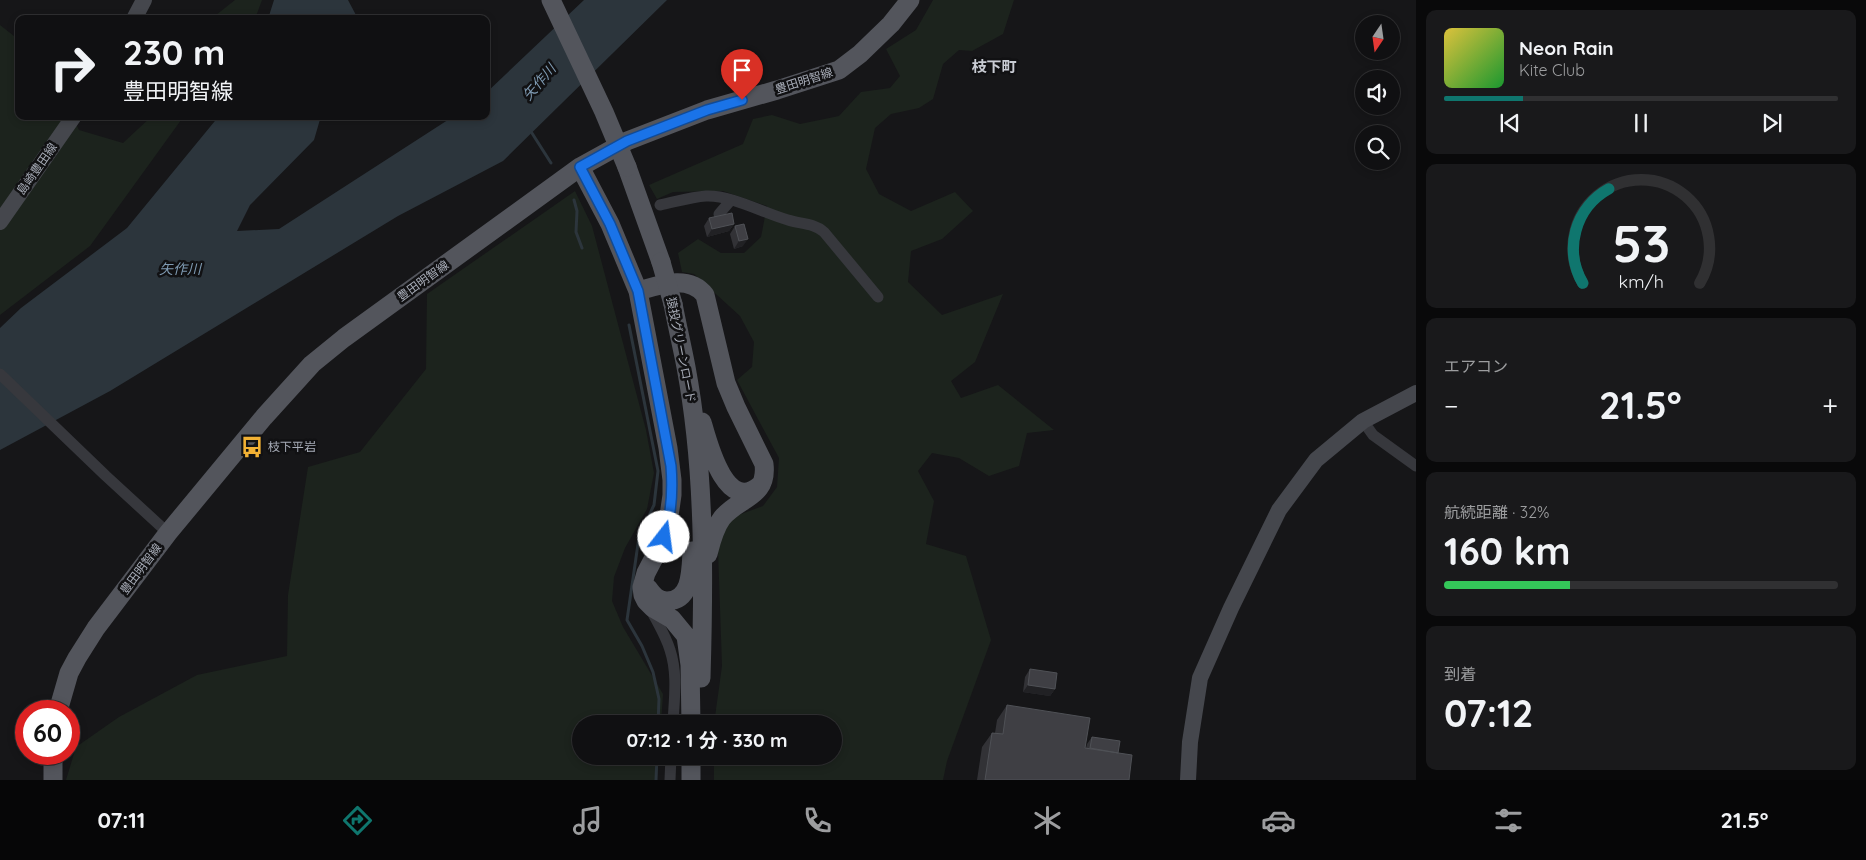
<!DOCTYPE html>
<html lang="ja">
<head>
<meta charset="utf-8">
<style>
	:root { --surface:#101012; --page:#19191b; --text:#f1f3f6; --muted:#9c9d9f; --line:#303032; --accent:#0f766e }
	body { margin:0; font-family:Quicksand,"Noto Sans JP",sans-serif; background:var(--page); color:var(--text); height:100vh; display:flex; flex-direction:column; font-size:19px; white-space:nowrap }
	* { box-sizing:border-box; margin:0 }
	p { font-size:16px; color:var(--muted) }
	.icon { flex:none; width:28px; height:28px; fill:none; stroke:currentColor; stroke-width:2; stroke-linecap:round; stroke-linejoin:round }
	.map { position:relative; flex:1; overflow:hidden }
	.side { display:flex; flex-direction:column; gap:10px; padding:10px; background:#09090a; width:450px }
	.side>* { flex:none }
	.hud { position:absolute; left:15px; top:15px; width:475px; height:105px; border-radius:10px; box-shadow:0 2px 8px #0003,0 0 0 1px var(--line); background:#101012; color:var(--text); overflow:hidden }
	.needle { width:32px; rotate:193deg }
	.tools { position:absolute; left:1355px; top:15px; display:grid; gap:10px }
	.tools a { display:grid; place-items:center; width:45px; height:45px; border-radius:50%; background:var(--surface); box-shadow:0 2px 8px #0003,0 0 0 1px var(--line); font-size:25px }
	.speed { position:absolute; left:15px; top:700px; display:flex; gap:10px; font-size:25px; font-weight:700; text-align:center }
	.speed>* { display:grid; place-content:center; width:65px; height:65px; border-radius:50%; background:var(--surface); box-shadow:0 2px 8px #0003,0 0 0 1px var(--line); line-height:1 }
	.speed .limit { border:8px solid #d22; background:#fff; color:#111 }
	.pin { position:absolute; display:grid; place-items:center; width:42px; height:42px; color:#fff; margin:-51px -21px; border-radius:50% 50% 50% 0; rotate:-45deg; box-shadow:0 0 5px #0007 }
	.pin .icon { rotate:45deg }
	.me { position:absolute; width:55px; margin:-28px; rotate:15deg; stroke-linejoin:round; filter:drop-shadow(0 0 4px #0008) }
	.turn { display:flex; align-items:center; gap:18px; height:105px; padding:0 25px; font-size:22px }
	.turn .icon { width:65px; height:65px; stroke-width:2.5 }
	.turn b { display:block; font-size:35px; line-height:42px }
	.big { font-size:38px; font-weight:700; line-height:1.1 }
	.side .card { flex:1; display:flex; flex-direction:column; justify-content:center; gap:8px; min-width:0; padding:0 18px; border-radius:10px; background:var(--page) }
	.side .dial { align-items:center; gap:0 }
	.dial svg { height:130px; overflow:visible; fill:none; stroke:var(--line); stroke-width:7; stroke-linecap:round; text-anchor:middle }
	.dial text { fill:var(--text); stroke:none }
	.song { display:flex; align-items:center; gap:15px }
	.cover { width:60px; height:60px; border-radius:8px; background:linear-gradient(135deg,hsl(50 70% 55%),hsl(130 70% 35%)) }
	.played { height:5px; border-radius:2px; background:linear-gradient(90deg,var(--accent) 20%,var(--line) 20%) }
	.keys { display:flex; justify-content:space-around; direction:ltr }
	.heat { display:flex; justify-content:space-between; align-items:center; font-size:28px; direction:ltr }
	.charge { height:8px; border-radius:4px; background:linear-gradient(90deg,#34c759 32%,var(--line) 0) }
	.trip { position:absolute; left:572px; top:715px; width:270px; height:50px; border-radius:25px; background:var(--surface); box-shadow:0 2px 8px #0003,0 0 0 1px var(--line); font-weight:700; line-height:50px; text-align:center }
	.tab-bar { display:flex; height:80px; justify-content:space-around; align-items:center; background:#060607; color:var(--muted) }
	.tab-bar .icon { width:35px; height:35px }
	.tab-bar .selected { color:var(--accent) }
	.tab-bar b { font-size:22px; color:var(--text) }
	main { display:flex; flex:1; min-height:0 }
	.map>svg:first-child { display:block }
</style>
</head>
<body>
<main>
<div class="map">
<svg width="1416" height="780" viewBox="0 0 1416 780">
	<rect width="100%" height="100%" fill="#161618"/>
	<!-- green -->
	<path fill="#1c231d" d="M235,0H262L255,19H211Z
		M933,0H1014L1003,34L972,51L959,50L943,64L933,99L919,108L891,114L875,128L866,169L879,194L911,211L955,192L973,211L942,239L911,251L908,282L942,315L1003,294L975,362L951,381L961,398L998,385L1054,430L1027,433L1019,466L989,476L959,458L932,453L918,471L934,501L926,544L966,556L991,640L947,761L943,780H714V756H834V724H714L722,666L718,550L721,532L733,517L763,506L777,487L779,458L737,380L752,367L754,342L740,316L694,274L682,272L678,253L698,239L721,253H744L761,237L767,206L723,191L673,192L657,199L649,185L743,144L753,119L772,115L800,124L839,116L861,92L890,88L900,76L886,49L916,30Z
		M0,25L19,40V116H72L79,130L123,143L152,116H184L90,246L0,315Z
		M575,191L592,226L646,430L654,473L647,509L625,548L614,577L612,601L623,627L663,694L661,724H581V756H659L656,780H66L76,747L119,717L197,675L287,656L288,595L308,467L360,452L426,369L427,294Z"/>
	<!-- water -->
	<path fill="#2c353c" d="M274,0H348L357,17L356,19H268Z
		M584,0H667L503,161L398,216L110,391L0,450V328L21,308L127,228L219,116H321L314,140L250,205L237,231L279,229L454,116H486V93Z"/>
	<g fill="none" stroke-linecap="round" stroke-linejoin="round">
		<!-- stream -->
		<path stroke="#2c353c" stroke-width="3" d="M530,130L551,163
			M574,200L577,211L576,232L582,248
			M629,325L658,471L654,505L639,537L627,620L642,646L653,672L659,699L658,724
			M656,780L657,756"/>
		<!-- street -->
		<path stroke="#37383d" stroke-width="11" d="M660,205C675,202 691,197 706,196C732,195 763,213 788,220C800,224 814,223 824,232L878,297
			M719,214L731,200
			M0,374L106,476L168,533
			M1363,421L1373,435L1416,466
			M650,608C657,622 666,636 670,650C678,674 674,700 673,724
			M670,780L671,756"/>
		<!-- secondary -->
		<path stroke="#45474d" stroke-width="16" d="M134,19L144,0
			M0,222L74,116
			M1188,780L1190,742L1200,678L1231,608L1279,510L1316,460L1363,421L1416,393"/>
		<!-- primary -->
		<path stroke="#53555c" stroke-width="19" d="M580,167L610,224L638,291L668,448L672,480V495L668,523L658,550L646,573L642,587L643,595L646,601L653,608L672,619L686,636L690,665L691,724
			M627,167L661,262
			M638,291C659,285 689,274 705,295L726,383L736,407L764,464C768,498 739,497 722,518C714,529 711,542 708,554
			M673,304C677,325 682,346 686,367C705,469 704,575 701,678
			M702,422C708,443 726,515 760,485
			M648,588C653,595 658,601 667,601C692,601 691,569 692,551
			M58,711L69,673L77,658L96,628L168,533L264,417L312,364L344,338L580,167L627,141L707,110L777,90L839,70L860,54L891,24L910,0
			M53,754V780
			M691,756V780"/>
		<!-- primary-bridge -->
		<path stroke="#53555c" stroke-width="19" d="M551,0L604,112L627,167
			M661,262L673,304"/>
	</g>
	<!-- wall -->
	<path fill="#323236" d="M709,218L734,224L729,231L707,237L704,226Z
		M735,226L743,246L734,249L730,234Z
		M1030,669L1055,689L1050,696L1023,692L1025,677Z
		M1007,705L1085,748H1086L1087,744L1092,737L1118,753L1129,780H977L982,747L992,733H995L997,720Z"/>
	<!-- shaded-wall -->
	<path fill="#212124" d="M734,224L729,231L707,237L712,229Z
		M748,239L743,246L734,249L739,241Z
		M1028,685L1055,689L1050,696L1023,692Z"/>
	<!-- building -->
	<path fill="#3f3f44" stroke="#4f5156" d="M732,213L734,224L712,229L709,218Z
		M744,224L748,239L739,241L735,226Z
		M1030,669L1057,673L1055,689L1028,685Z
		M1007,705L1090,718L1085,748L1132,755L1129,780H985L992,733L1003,734Z
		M1092,737L1120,741L1118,753L1090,748Z"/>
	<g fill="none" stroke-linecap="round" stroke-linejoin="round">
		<!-- route casing -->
		<g stroke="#114b97" stroke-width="12">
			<path id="route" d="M664,537C672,513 673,491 671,466L638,291L610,224L580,167L627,141L707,110L742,100"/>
		</g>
		<!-- route -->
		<use href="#route" stroke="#1a73e8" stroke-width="9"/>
	</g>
	<!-- icons -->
	<defs>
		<g id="bus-bare" transform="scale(1.725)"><path d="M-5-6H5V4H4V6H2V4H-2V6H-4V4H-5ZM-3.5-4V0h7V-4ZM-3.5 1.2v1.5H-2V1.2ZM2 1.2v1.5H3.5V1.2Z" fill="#f2b134" stroke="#111113" stroke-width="2.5" paint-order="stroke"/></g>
	</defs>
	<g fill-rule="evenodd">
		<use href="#bus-bare" x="252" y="447"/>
	</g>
	<g text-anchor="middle" stroke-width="5" stroke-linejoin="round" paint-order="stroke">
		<!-- street labels -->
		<g font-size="12" fill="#a8adb8" stroke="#111113">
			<text transform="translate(804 81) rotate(-18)" y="4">豊田明智線</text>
			<text transform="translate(37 169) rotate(-55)" y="4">島崎豊田線</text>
			<text transform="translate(423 281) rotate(-36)" y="4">豊田明智線</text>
			<text transform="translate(681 350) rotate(79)" y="4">猿投グリーンロード</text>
			<text transform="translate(141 569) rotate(-53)" y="4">豊田明智線</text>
		</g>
		<!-- poi labels -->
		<g font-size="12" fill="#a8adb8" stroke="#111113" text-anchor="start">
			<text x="268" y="451">枝下平岩</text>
		</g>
		<!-- water labels -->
		<g font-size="14" font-style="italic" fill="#7f9bb3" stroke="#111113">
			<text transform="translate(539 82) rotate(-49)" y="5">矢作川</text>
			<text x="180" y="274">矢作川</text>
		</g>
		<!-- quarter labels -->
		<g font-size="15" font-weight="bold" fill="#c9ccd4" stroke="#111113">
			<text x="994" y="72">枝下町</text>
		</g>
	</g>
</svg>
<div class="tools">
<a><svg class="needle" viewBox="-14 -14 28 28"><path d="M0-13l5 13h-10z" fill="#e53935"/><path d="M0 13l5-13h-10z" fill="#9c9d9f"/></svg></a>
<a><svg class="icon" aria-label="sound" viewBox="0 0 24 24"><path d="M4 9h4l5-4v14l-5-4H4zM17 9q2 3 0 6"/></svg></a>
<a><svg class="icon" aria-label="search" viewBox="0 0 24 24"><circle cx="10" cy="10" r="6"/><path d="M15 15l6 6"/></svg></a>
</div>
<div class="speed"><div class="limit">60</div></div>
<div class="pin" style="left:742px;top:100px;background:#d93025"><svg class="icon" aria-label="arrive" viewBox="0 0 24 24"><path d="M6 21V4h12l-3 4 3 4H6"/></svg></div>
<svg class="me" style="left:664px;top:537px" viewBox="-20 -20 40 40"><circle r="19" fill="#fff"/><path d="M0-13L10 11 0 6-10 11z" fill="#1a73e8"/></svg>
<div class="trip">07:12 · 1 分 · 330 m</div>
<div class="hud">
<div class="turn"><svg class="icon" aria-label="right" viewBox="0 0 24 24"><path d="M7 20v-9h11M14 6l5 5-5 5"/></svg><div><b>230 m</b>豊田明智線</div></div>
</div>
</div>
<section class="side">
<div class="card">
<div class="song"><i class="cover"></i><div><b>Neon Rain</b><p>Kite Club</p></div></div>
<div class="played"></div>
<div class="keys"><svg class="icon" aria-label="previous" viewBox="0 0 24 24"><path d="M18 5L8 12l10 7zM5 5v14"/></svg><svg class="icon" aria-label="pause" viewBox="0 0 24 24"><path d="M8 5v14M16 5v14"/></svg><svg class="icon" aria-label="next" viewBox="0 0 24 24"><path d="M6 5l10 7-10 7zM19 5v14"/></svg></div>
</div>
<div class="card dial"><svg viewBox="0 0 100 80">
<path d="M14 69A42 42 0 1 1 86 69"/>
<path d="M14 69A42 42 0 0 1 30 11" stroke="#0f766e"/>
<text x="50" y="56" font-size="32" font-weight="700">53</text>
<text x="50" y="72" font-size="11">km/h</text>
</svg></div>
<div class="card"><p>エアコン</p>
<div class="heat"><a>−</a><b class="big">21.5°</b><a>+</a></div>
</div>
<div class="card"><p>航続距離 · 32%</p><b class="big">160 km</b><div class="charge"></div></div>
<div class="card"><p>到着</p><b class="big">07:12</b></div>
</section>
</main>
<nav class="tab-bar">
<b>07:11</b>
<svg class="icon selected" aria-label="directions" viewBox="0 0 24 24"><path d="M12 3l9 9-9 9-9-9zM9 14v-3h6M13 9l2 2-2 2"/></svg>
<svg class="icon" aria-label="music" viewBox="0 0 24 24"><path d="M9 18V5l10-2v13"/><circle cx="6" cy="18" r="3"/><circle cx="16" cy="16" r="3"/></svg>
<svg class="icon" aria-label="phone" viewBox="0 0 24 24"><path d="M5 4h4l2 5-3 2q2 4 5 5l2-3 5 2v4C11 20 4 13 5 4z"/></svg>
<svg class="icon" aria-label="climate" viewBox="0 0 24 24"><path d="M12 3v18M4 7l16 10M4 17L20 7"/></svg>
<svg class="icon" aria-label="car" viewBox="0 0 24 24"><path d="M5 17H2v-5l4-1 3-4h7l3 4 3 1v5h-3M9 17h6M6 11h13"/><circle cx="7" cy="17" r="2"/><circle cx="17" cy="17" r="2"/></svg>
<svg class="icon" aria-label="filters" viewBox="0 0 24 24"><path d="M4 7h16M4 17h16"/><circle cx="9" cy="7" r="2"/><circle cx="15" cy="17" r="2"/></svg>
<b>21.5°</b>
</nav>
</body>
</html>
